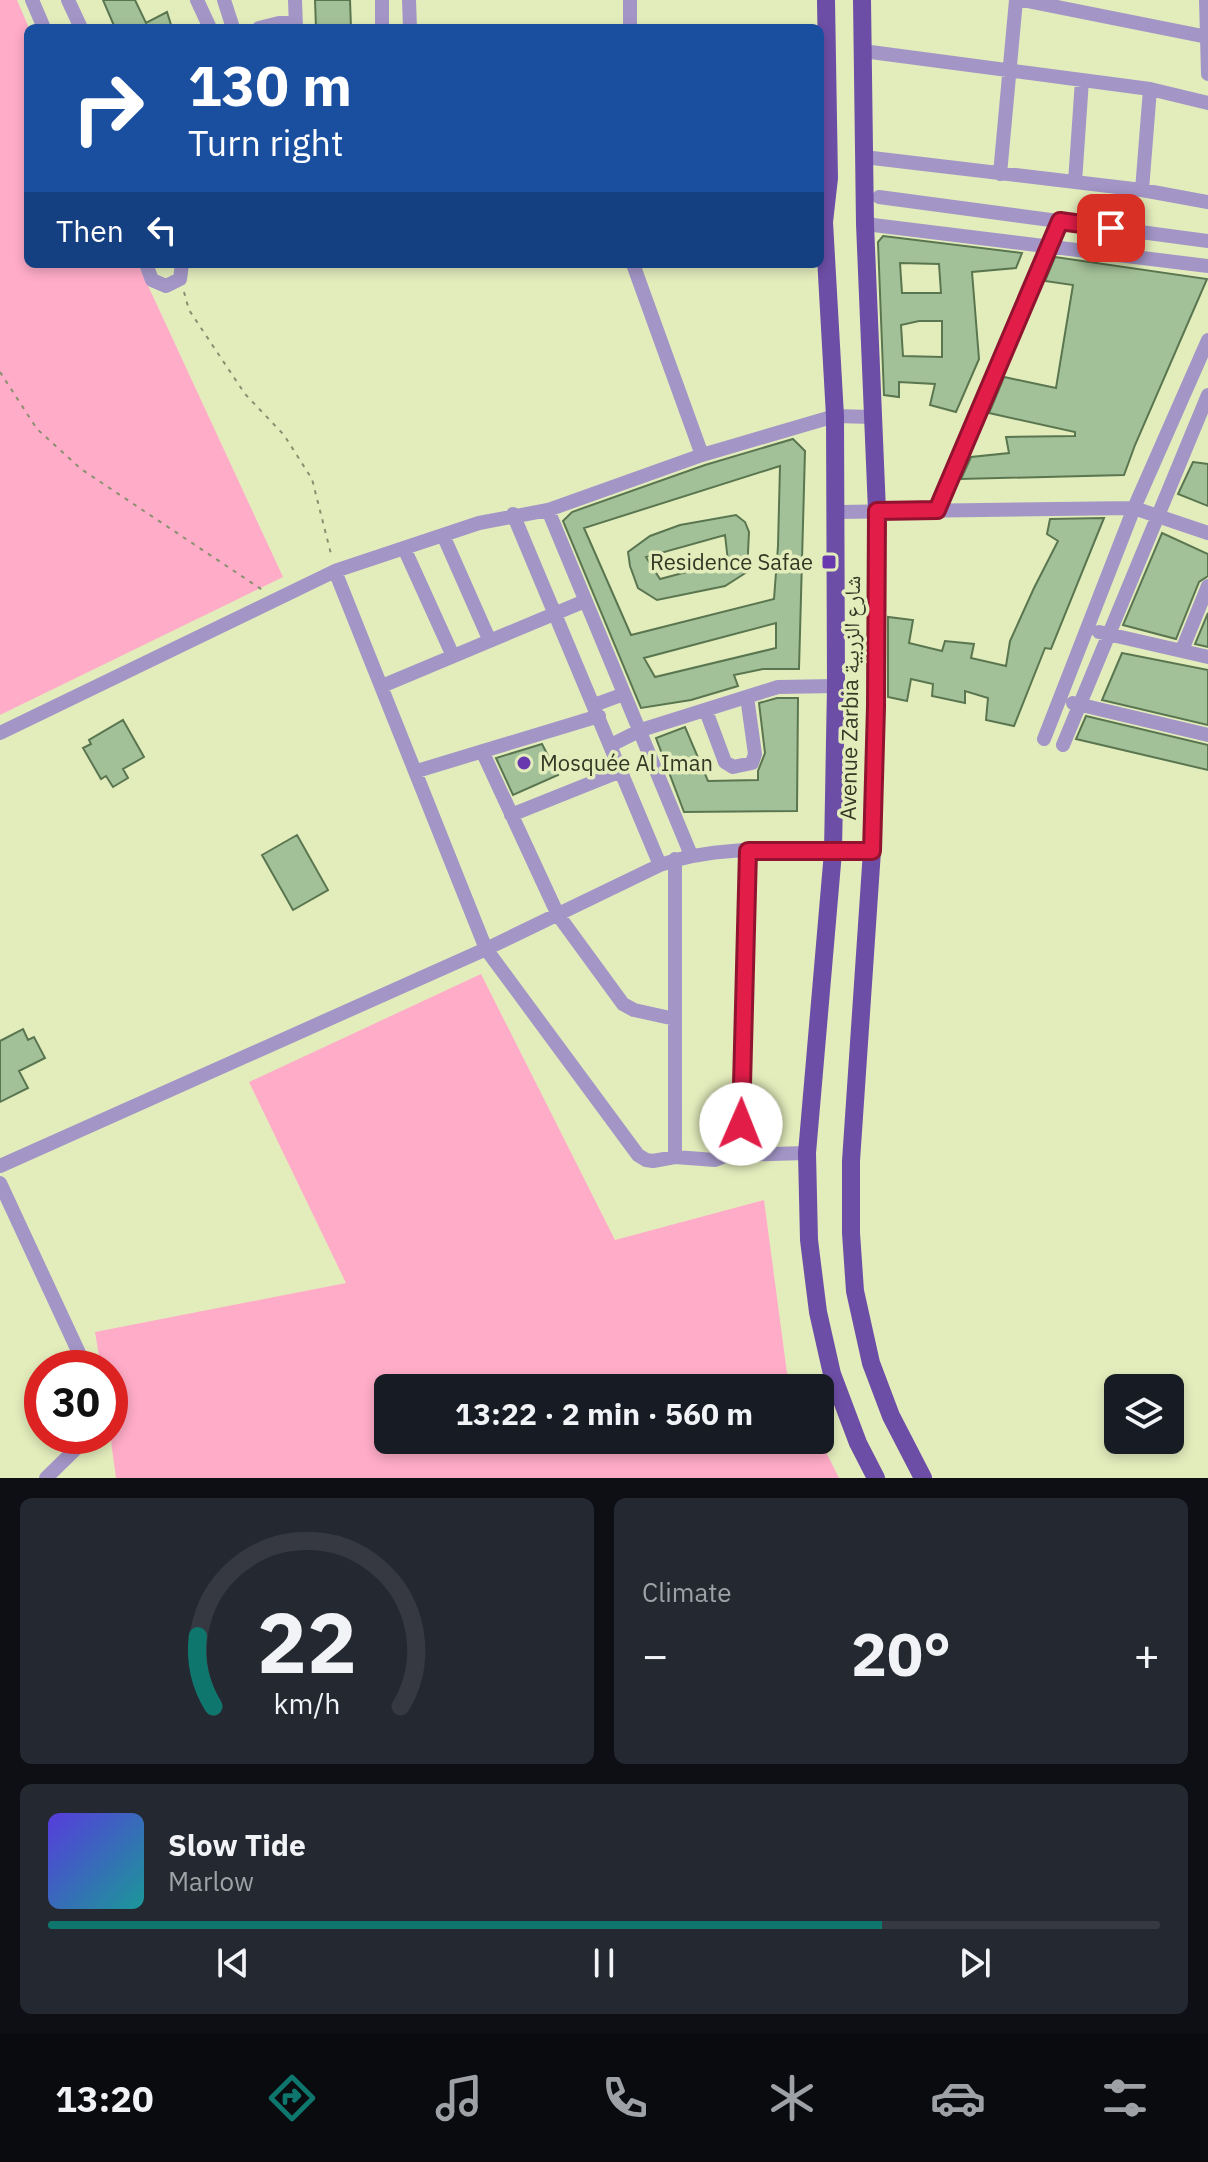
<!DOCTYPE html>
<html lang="en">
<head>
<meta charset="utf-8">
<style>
	:root { --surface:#171b24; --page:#242831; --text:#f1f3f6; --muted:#9ea1a6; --line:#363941; --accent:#0f766e }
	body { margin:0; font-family:"IBM Plex Sans","Noto Naskh Arabic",sans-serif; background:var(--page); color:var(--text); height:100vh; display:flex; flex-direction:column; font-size:30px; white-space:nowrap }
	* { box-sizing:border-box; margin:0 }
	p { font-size:26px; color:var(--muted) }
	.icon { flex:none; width:44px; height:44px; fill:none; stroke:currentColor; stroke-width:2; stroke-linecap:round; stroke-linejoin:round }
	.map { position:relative; height:1478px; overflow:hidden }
	.details { display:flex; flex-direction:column; gap:20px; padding:20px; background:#0d0f14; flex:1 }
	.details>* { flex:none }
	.banner { position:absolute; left:24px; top:24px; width:800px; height:244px; border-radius:12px; box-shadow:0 4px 12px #0003; background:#1a4fa0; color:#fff; overflow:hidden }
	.controls { position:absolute; left:1104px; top:1374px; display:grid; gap:16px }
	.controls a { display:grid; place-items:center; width:80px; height:80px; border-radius:12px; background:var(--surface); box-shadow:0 4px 12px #0003; font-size:40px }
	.speed { position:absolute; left:24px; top:1350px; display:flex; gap:16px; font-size:40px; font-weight:700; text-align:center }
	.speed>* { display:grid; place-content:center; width:104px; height:104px; border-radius:50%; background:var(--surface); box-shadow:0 4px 12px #0003; line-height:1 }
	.speed .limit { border:12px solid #d22; background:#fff; color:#111 }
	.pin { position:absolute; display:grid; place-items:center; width:68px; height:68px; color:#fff; margin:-34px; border-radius:16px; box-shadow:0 4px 12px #0006 }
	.me { position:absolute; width:88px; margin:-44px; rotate:1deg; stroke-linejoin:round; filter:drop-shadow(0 0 6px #0008) }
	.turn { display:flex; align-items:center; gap:28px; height:168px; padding:0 32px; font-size:36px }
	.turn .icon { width:104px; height:104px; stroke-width:2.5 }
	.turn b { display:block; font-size:56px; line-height:68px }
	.then { display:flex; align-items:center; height:76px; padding:0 32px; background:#0003; gap:16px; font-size:30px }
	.big { font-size:60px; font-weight:800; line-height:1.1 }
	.details .card { flex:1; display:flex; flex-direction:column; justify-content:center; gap:12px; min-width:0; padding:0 28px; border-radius:12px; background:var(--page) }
	.details .dial { align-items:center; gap:0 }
	.dial svg { height:208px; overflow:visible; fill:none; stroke:var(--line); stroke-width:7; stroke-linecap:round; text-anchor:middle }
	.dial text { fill:var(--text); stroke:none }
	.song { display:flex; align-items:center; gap:24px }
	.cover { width:96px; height:96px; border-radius:12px; background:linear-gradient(135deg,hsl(250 70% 55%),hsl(180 70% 35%)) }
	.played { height:8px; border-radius:4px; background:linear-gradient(90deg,var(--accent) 75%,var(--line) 75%) }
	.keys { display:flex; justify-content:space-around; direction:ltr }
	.heat { display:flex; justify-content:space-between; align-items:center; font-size:44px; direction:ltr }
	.details .tiles { flex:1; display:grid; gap:20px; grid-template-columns:1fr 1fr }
	.card:last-child { grid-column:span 2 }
	.trip { position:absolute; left:374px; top:1374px; width:460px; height:80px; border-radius:12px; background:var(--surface); box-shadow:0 4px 12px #0003; font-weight:800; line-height:80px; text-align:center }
	.tabs { display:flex; height:128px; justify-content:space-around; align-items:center; background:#090b0e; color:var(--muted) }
	.tabs .icon { width:56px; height:56px }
	.tabs .active { color:var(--accent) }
	.tabs b { font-size:36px; color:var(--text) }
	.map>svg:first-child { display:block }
</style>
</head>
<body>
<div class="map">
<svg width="1208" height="1478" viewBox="0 0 1208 1478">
	<rect width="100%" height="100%" fill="#e3edbc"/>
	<!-- green -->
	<path fill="#ffacc8" d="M0,0H17L29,28L28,264H138L283,577L0,715Z
		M481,974L615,1240L764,1200L787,1373L794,1388H388V1440H820L839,1478H116L110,1434V1368H101L95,1332L346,1283L249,1082Z"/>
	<!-- building -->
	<path fill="#a3c198" stroke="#5a7650" stroke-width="2" fill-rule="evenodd" d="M103,0H135L146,23L167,12L172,28H115Z
		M315,0H350L351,28H316Z
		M883,236L1022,253L1016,268L972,272L979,359L956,412L930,405L935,384L899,382V397L884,395L878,242ZM900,263L939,264L941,293H902ZM919,321H942V357L903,356L901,325Z
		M1055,257L1207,279L1135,445L1124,475L961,479L971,457L1009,453L1006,437L1075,436V432L989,413L1004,377L1056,388L1073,285L1045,281Z
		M793,439L805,451L799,669H763L734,675L738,686L691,700L641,708L563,521L572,512L705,465ZM780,466L778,546L774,599L631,635L584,528ZM776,623V648L655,677L644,658Z
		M1193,462L1208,464V506L1178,494Z
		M736,515L745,522L749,532L747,572L725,586L657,600L638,588L630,566L628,552L650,536L680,525ZM725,535L728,561L660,579L646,557Z
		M1104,518L1051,649L1045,648L1014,726L986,720L988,698L965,691V703L932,696L933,684L911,679L907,701L888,697V617L913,620L909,643L942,651L945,641L974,644L971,658L1006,666L1010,641L1034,588L1058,541L1047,534L1050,519Z
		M1162,533L1208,554V576L1199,582L1176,639L1123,625Z
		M1208,613V647L1195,644Z
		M1122,653L1208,670V725L1102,700Z
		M777,698H798L797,811L684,812L656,738L685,727L708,781L758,780V771L765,753L759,703Z
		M1086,716L1208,745V770L1076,739Z
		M123,720L144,757L123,769L128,778L113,787L106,776L101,779L83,748L91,744L89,740Z
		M542,744L558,775L513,795L496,758Z
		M297,835L328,890L293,910L262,855Z
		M23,1029L28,1040L34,1037L45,1058L19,1071L28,1088L0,1102V1041Z"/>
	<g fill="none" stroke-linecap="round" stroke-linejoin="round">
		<!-- path -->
		<path stroke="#89906f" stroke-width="2" stroke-dasharray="4 6" stroke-linecap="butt" d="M184,292L189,310L245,394L284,435L312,479L332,558
			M0,372L37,429L81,469L264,591"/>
		<!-- minor -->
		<path stroke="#a396c7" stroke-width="14" d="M32,0L44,28
			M68,0L81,28
			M197,0L210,28
			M224,0L233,28
			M295,0L296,28
			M382,0V28
			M409,0L410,28
			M630,0V28
			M1022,0L1207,37
			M1206,0L1208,74
			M259,28L279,23H296
			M863,51L1150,89L1208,103
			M864,157L1142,190L1208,202
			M1000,174L1016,0
			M1075,182L1082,80
			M1142,190L1150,89
			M879,197L1208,241
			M865,224L1208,266
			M146,264L152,280L166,286L180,279L182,264
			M633,264L702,455
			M548,510L691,855
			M937,510L1060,221
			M838,512L1134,508L1208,533
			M513,514L660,865
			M443,535L489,639
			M404,548L453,656
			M335,571L486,949L638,1155L646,1160L653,1161L675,1157L715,1160L728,1155L807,1153
			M1099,632L1208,657
			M1182,650L1208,586
			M382,686L585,601
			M1073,703L1208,735
			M594,705L624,694
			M706,711L725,762L733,767L752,763L755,754L747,697
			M0,733L335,571L479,523L548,510L702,455L835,416L872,417
			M1044,739L1134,508L1208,340
			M611,745L641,730L778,687L836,686
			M1063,745L1208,395
			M483,753L558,915L623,1004L634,1010L675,1019
			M417,771L599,716
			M511,815L621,771
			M675,859V1157
			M741,1155L748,851
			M0,1166L486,949L660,865C727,841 802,853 872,851
			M0,1183L86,1368
			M46,1478L89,1436"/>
		<!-- major -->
		<path stroke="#6d4ea6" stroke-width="18" d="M826,0L829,178L824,222L835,416L836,686L833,852L807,1153L809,1240L818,1312L832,1374L858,1443L876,1478
			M862,0L865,224L877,511L876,707L872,851L851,1161V1233L855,1291L871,1363L891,1416L923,1478"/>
	</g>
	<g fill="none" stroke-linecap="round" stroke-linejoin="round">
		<!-- route casing -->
		<g stroke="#92132f" stroke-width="20">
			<path id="route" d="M741,1124L748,851H872L876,707L877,511L937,510L1060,221L1111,228"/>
		</g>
		<!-- route -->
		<use href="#route" stroke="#e11d48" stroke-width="14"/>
	</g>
	<!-- markers -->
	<g fill="#6838af" stroke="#e3edbc" stroke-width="3">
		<rect x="821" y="554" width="16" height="16" rx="4"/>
		<circle cx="524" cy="763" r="8"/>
	</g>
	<g text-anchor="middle" stroke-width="7" stroke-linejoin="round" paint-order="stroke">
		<!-- poi labels -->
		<g font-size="22" fill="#333724" stroke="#e3edbc" text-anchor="end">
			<text x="813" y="570">Residence Safae</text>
			<text x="540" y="771" text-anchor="start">Mosquée Al Iman</text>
		</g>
		<!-- street labels -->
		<g font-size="22" fill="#333724" stroke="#e3edbc">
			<text transform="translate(850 698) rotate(-89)" y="8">Avenue Zarbia شارع الزربية</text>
		</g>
	</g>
</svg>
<div class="controls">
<a><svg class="icon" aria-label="layers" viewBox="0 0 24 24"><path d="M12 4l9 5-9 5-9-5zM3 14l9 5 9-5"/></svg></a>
</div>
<div class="speed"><div class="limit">30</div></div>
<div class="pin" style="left:1111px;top:228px;background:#d93025"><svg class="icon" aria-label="arrive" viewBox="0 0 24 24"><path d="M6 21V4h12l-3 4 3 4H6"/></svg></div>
<svg class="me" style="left:741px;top:1124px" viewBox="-20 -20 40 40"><circle r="19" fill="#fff"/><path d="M0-13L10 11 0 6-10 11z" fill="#e11d48"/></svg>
<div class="trip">13:22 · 2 min · 560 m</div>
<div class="banner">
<div class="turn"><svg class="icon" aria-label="right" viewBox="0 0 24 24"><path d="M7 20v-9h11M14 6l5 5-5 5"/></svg><div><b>130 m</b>Turn right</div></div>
<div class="then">Then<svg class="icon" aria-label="left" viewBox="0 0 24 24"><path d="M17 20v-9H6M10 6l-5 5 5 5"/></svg></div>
</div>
</div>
<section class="details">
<div class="tiles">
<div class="card dial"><svg viewBox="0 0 100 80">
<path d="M14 69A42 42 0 1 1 86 69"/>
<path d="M14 69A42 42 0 0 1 8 42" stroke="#0f766e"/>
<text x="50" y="56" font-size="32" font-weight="700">22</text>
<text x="50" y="72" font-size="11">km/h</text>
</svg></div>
<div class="card"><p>Climate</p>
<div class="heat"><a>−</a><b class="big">20°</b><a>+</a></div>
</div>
<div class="card">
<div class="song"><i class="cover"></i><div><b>Slow Tide</b><p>Marlow</p></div></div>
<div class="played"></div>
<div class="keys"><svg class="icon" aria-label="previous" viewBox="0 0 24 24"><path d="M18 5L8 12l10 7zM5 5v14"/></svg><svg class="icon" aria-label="pause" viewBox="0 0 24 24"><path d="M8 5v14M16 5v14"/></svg><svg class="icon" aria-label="next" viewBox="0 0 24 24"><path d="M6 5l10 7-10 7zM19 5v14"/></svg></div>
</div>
</div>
</section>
<nav class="tabs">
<b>13:20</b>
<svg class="icon active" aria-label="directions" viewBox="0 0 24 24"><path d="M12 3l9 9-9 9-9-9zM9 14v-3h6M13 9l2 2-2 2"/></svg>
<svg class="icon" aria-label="music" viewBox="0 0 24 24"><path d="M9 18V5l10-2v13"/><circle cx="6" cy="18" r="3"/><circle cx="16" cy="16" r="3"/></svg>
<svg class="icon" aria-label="phone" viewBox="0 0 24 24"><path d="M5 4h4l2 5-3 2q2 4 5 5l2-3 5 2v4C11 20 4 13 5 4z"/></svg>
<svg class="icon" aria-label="climate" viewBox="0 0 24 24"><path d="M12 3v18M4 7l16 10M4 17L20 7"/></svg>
<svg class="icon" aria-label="car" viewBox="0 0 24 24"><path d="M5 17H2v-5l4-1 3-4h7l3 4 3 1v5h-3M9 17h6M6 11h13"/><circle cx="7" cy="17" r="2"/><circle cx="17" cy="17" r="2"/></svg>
<svg class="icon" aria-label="filters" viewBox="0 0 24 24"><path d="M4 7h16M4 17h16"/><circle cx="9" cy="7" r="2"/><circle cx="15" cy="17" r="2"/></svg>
</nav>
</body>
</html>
